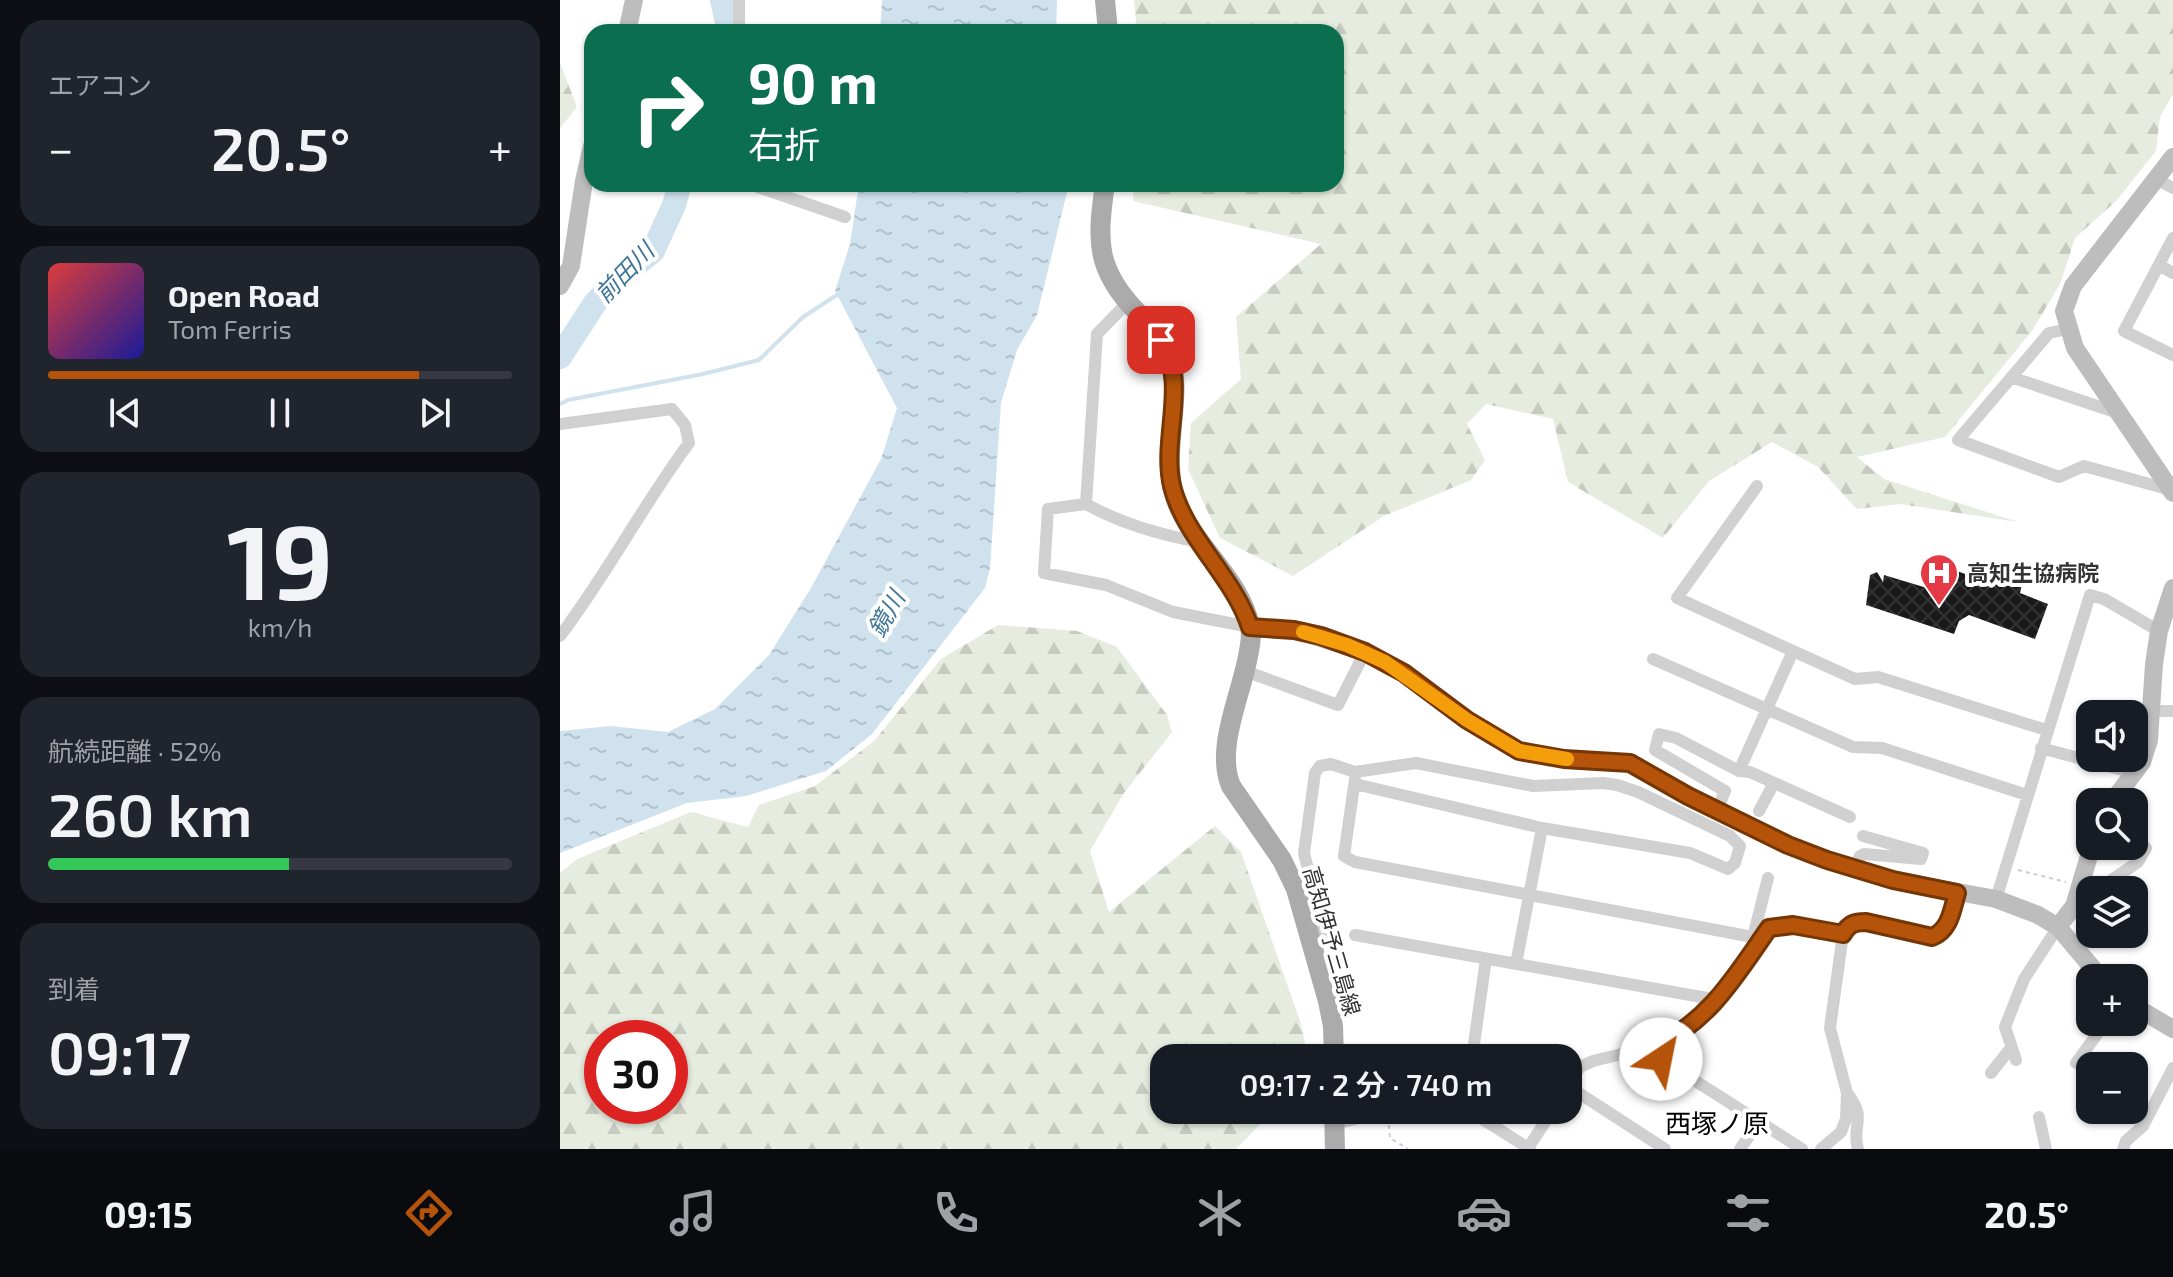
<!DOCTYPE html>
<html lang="ja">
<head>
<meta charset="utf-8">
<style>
	:root { --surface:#171b24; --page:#20242c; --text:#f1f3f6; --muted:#9ea1a6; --line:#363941; --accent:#b45309 }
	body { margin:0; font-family:"Exo 2","Noto Sans JP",sans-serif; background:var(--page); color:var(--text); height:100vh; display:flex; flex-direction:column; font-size:30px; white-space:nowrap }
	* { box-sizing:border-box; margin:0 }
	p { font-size:26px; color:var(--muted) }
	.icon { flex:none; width:44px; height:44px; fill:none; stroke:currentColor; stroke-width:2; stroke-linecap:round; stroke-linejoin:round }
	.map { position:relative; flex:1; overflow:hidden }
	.details { display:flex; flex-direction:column; gap:20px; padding:20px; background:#0d0f14; width:560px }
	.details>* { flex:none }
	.banner { position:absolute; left:24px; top:24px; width:760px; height:168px; border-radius:24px; box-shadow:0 2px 6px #0004; background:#0b6e4f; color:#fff; overflow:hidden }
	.tools { position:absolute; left:1516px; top:700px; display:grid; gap:16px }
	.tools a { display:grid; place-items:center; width:72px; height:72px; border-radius:16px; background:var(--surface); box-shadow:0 2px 6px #0004; font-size:40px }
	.speed { position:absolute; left:24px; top:1020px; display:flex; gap:16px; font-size:40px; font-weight:700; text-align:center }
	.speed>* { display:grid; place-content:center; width:104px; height:104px; border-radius:50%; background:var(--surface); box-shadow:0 2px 6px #0004; line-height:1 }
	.speed .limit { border:12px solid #d22; background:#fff; color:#111 }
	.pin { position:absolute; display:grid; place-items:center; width:68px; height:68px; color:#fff; margin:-34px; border-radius:16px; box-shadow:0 4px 12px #0006 }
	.me { position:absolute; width:88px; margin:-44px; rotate:34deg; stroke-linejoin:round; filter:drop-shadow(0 0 6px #0008) }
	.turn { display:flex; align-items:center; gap:28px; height:168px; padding:0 32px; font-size:36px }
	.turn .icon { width:104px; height:104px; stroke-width:2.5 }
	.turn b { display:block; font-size:56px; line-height:68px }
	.big { font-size:60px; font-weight:600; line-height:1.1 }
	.details .tile { flex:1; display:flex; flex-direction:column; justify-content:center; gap:12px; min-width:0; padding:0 28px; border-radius:24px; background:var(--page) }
	.details .dial { align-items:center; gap:0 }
	.dial b { font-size:104px; line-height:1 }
	.song { display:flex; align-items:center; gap:24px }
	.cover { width:96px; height:96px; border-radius:12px; background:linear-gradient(135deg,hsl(0 70% 55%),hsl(240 70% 35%)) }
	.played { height:8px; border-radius:4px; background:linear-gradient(90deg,var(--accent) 80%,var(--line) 80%) }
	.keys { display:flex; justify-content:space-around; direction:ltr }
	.heat { display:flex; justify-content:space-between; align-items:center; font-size:44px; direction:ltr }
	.charge { height:12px; border-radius:6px; background:linear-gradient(90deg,#34c759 52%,var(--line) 0) }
	.trip { position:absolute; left:590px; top:1044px; width:432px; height:80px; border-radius:24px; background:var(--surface); box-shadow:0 2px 6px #0004; font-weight:600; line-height:80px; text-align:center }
	.tabs { display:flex; height:128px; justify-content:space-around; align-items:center; background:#090b0e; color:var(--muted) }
	.tabs .icon { width:56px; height:56px }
	.tabs .current { color:var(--accent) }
	.tabs b { font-size:36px; color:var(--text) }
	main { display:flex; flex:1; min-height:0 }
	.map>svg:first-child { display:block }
</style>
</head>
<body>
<main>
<section class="details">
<div class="tile"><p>エアコン</p>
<div class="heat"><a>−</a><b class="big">20.5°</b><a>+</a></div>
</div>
<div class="tile">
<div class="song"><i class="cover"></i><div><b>Open Road</b><p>Tom Ferris</p></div></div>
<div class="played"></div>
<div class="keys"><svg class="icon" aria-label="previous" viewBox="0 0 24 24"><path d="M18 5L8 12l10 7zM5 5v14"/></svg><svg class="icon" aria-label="pause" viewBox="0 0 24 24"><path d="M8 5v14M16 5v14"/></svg><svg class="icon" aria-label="next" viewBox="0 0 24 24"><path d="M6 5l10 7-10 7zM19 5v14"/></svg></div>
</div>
<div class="tile dial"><b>19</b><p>km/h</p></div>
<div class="tile"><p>航続距離 · 52%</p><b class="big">260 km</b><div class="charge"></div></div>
<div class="tile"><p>到着</p><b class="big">09:17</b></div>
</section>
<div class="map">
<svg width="1613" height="1149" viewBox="0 0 1613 1149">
	<defs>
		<pattern id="forest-firs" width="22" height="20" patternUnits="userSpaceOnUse" patternTransform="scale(2)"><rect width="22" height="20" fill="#e6ecdf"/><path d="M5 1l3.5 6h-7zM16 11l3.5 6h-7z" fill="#c6cbc0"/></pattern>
		<pattern id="water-ripples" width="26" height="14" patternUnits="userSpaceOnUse" patternTransform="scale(2)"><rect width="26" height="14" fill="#cfe2ee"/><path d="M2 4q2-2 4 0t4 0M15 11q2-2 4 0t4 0" fill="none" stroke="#b2c2cd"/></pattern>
		<pattern id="building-cross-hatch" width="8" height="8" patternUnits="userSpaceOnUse" patternTransform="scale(2)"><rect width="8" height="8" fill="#1a1a1a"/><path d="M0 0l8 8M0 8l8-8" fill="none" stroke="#333"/></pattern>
	</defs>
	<rect width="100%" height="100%" fill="#fff"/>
	<!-- forest -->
	<path fill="url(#forest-firs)" fill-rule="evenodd" d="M574,0H1613V94L1600,117L1596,151L1557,200L1515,238L1500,284L1472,331L1385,437L1297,457L1324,479L1458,522L1340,504L1297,509L1258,467L1212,442L1149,481L1103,538L1008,482L993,419L926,404L907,424L925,460L911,480L824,516L733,576L660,538L628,469L631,423L681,379L676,317L761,244L573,201L574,184H776V32H577Z
		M0,63L17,107L0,128Z
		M438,625L517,631L557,647L607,715L612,732L564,793L530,851L549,912L655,826L681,852L741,1024L748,1058H604V1110H714L676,1149H0V873L17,859L131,812L188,827L199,805L255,786L314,741L381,659ZM42,1038H110V1106H42Z"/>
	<!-- water -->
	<path fill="url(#water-ripples)" d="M322,0H497L496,32H320Z
		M299,184H509L477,315L457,350L441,403L430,568L425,588L312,734L266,771L186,796L127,803L0,853V731L51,726L108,732L155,709L209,655L251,588L321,459L337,408L275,291L290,244Z"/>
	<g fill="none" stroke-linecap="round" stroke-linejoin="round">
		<!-- stream -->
		<path stroke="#cfe2ee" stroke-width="4" d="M0,404L8,400L143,374L199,360L243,317L280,293"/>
		<!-- river -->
		<path stroke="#cfe2ee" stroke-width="24" d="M162,0L169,32
			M0,357L35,303L56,281L93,251L114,205L120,184"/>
	</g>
	<!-- building -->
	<path fill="url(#building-cross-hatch)" d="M1397,571L1435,585L1438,571L1463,580L1460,593L1488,604L1475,639L1409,615L1399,621L1394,634L1306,605L1310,575L1317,572L1323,582L1324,575L1367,588Z"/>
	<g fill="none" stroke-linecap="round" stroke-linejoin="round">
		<!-- path -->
		<path stroke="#cdcdcd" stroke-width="2" stroke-dasharray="4 4" stroke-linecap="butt" d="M1458,870L1506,882
			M829,1125L830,1138L848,1149"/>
		<!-- street -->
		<path stroke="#d0d0d0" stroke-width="12" d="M179,32V0
			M1596,179L1613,188
			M189,184L285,217
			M1613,238L1564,331L1613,355
			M1599,265L1613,273
			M568,302L537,334L526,504C560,523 601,535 640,542
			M1508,329L1489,333L1398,440L1499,477L1524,466L1611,490
			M1451,377L1558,413
			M0,424L112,409L125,425L129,443C83,505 47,574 0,636
			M526,504L488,509L484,573L546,585L613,612L690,627
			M1233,651L1295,679L1318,677L1486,730
			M1093,659L1293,747L1322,748L1467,795
			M685,671L778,705L805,652
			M1592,711H1613
			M1481,748L1574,773
			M1179,771L1233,651L1117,598L1197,486
			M795,779L784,856L795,862L1193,937
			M1157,811L1165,791L1095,750L1099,734L1116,738L1179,771L1190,772L1290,817
			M1199,811L1214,783
			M1295,869L1300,856L1304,854L1361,859L1363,853L1303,836
			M1208,878L1193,937L1199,941C1170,985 1144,1024 1095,1046L1101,1059L1242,1149
			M1537,890L1578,862L1586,848
			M1436,899L1530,595L1544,599L1599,631
			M795,935L1158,1000
			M1199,941C1203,936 1206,930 1212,927C1232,918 1263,930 1283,934
			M753,950L761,943L764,933L744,853L755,773L760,766L771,764L795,772L856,763L973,786L1043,783L1057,785L1078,792L1170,836L1180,846L1175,863L1168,869L1130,853L982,828L795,784
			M956,964L982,828
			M912,1058L926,959
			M1456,1060L1445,1027L1464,979L1498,927
			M1516,1063L1546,1022
			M1431,1073L1450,1049
			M1008,1086L1105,1149
			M1008,1086L1020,1067L1033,1061L1095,1046
			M1287,1093C1308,1119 1291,1124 1298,1149
			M908,1110L970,1149
			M1479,1117L1486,1149
			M774,1124L828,1111L898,1116L908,1110
			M968,1148L993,1110
			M1180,1149L1199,1122
			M1261,1149L1281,1132L1286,1119L1287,1093L1270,1028L1283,934L1288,926L1296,922L1372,937C1390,931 1392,910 1397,893
			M1563,1149L1566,1141L1583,1126L1613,1068"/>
		<!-- secondary -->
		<path stroke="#bdbdbd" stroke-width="18" d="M67,32L74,0
			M1613,157L1513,286L1504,311L1515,348L1613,493
			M0,286L11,266L24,181L32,146
			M690,627L734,630L805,652L844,673L907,720L959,751L1004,759L1070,763L1157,811L1228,845L1267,860L1333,880L1436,899L1478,915L1498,927L1541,978
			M1552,802L1582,762L1589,740L1594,664L1599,631L1613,588
			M1498,927L1514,906L1532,846
			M1574,1006L1613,1029"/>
		<!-- primary -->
		<path stroke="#ababab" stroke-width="20" d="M545,0L548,32
			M545,184C537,240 535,269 577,312C589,324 605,339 610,355C624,402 599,452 616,500C632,545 680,578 690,626C692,635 690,647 688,656C681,696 655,748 671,786L722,860L736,889L768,1001L773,1026L774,1058
			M774,1110L775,1149"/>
	</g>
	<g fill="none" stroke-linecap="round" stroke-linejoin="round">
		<!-- route casing -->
		<g stroke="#753606" stroke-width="20">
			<path id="route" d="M601,340C629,384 601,437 612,486C625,538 673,576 690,627L734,630L761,636L805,652L844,673L907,720L959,751L1004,759L1070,763L1128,796L1228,845L1267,860L1333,880L1397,893C1392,910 1390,930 1372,937L1306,922C1294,922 1289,924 1283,934L1233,925L1209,928C1176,975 1149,1022 1095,1046L1101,1059"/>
		</g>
		<!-- route -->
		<use href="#route" stroke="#b45309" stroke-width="14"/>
		<!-- slow -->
		<path stroke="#f59e0b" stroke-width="14" d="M743,632L787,645L825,662L907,720L959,751L1007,759"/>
	</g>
	<!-- icons -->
	<defs>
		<g id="hospital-pin" transform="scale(2)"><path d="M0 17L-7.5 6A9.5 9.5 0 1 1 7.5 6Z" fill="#e63946" stroke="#fff"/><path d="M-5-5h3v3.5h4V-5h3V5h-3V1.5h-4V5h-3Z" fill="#fff"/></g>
	</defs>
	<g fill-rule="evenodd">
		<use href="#hospital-pin" x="1379" y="573"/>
	</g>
	<g text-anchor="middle" stroke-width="8" stroke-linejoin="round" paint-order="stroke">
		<!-- poi labels -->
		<g font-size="22" font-weight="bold" fill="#333" stroke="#fff" text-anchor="start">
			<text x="1407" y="581">高知生協病院</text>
		</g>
		<!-- street labels -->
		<g font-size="22" fill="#333" stroke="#fff">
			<text transform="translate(772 941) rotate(74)" y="8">高知伊予三島線</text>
		</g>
		<!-- water labels -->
		<g font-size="24" font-style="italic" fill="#3f7597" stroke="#fff">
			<text transform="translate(65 273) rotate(-46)" y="8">前田川</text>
			<text transform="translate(327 614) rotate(-61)" y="8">鏡川</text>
		</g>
		<!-- quarter labels -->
		<g font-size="26" fill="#000" stroke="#fff">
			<text x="1157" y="1133">西塚ノ原</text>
		</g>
	</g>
</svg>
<div class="tools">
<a><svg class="icon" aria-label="sound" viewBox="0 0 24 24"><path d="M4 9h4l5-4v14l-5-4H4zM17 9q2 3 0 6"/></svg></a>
<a><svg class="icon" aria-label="search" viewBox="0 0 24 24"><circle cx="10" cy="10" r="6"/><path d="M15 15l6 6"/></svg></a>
<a><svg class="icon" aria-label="layers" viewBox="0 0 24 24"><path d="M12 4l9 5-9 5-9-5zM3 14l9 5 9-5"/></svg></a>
<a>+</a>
<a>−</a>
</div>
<div class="speed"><div class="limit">30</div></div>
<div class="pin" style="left:601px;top:340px;background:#d93025"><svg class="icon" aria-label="arrive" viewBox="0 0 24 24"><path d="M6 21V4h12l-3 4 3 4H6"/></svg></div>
<svg class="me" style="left:1101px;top:1059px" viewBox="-20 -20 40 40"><circle r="19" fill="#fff"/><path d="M0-13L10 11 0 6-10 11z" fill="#b45309"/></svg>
<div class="trip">09:17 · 2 分 · 740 m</div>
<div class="banner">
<div class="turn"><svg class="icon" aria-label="right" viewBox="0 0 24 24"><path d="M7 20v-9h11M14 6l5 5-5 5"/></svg><div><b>90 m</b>右折</div></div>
</div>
</div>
</main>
<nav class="tabs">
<b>09:15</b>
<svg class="icon current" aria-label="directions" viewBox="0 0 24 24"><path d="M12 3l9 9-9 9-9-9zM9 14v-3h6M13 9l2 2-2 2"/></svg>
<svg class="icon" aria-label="music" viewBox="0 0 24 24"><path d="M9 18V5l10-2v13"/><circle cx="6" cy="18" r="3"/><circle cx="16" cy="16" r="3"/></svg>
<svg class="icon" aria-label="phone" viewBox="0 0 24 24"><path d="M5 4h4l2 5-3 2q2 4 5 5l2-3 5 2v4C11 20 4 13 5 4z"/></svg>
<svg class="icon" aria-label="climate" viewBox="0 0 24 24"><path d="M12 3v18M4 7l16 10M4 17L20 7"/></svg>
<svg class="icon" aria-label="car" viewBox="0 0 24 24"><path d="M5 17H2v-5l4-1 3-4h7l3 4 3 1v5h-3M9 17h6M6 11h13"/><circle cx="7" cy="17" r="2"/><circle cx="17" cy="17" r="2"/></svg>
<svg class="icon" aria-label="filters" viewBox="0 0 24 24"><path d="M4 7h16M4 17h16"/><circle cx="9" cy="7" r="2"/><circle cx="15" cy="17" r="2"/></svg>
<b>20.5°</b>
</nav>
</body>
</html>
